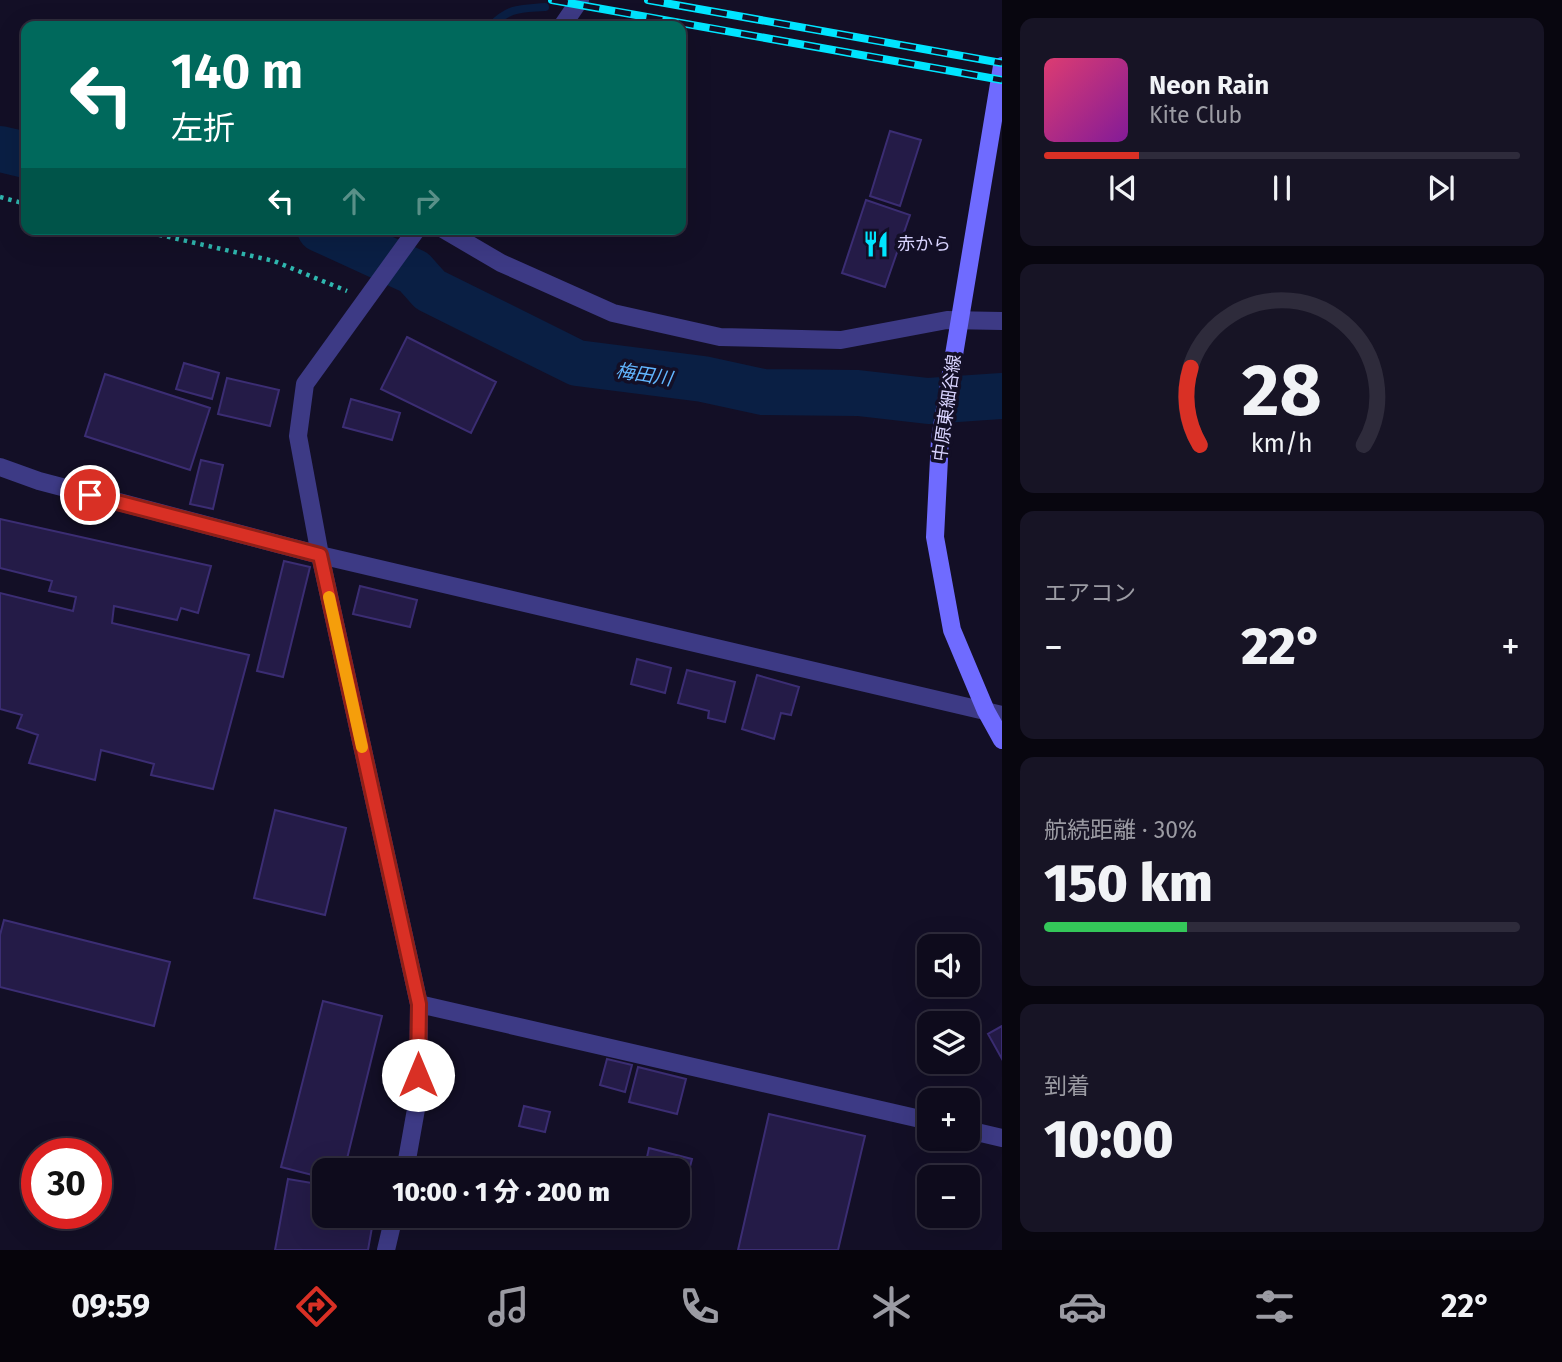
<!DOCTYPE html>
<html lang="ja">
<head>
<meta charset="utf-8">
<style>
	:root { --surface:#0e0b1c; --page:#171425; --text:#f1f3f6; --muted:#9b9ba3; --line:#2e2b3b; --accent:#d93025 }
	body { margin:0; font-family:"Fira Sans","Noto Sans JP",sans-serif; background:var(--page); color:var(--text); height:100vh; display:flex; flex-direction:column; font-size:26px; white-space:nowrap }
	* { box-sizing:border-box; margin:0 }
	p { font-size:23px; color:var(--muted) }
	.icon { flex:none; width:38px; height:38px; fill:none; stroke:currentColor; stroke-width:2; stroke-linecap:round; stroke-linejoin:round }
	.map { position:relative; flex:1; overflow:hidden }
	.panel { display:flex; flex-direction:column; gap:18px; padding:18px; background:#08060f; width:560px }
	.panel>* { flex:none }
	.top-card { position:absolute; left:21px; top:21px; width:665px; height:214px; border-radius:14px; box-shadow:0 7px 28px #0002,0 0 0 2px var(--line); background:#00695c; color:#fff; overflow:hidden }
	.controls { position:absolute; left:917px; top:934px; display:grid; gap:14px }
	.controls a { display:grid; place-items:center; width:63px; height:63px; border-radius:14px; background:var(--surface); box-shadow:0 7px 28px #0002,0 0 0 2px var(--line); font-size:35px }
	.speed { position:absolute; left:21px; top:1138px; display:flex; gap:14px; font-size:35px; font-weight:700; text-align:center }
	.speed>* { display:grid; place-content:center; width:91px; height:91px; border-radius:50%; background:var(--surface); box-shadow:0 7px 28px #0002,0 0 0 2px var(--line); line-height:1 }
	.speed .limit { border:10px solid #d22; background:#fff; color:#111 }
	.pin { position:absolute; display:grid; place-items:center; width:60px; height:60px; color:#fff; margin:-30px; border:4px solid #fff; border-radius:50%; box-shadow:0 2px 7px #0007 }
	.me { position:absolute; width:77px; margin:-38px; rotate:0deg; stroke-linejoin:round; filter:drop-shadow(0 0 5px #0008) }
	.turn { display:flex; align-items:center; gap:24px; height:147px; padding:0 35px; font-size:32px }
	.turn .icon { width:91px; height:91px; stroke-width:2.5 }
	.turn b { display:block; font-size:49px; line-height:60px }
	.lanes { display:flex; align-items:center; height:66px; padding:0 35px; background:#0003; justify-content:center; gap:35px; direction:ltr }
	.lanes .off { opacity:.35 }
	.big { font-size:52px; font-weight:800; line-height:1.1 }
	.panel .tile { flex:1; display:flex; flex-direction:column; justify-content:center; gap:10px; min-width:0; padding:0 24px; border-radius:14px; background:var(--page) }
	.panel .dial { align-items:center; gap:0 }
	.dial svg { height:182px; overflow:visible; fill:none; stroke:var(--line); stroke-width:7; stroke-linecap:round; text-anchor:middle }
	.dial text { fill:var(--text); stroke:none }
	.song { display:flex; align-items:center; gap:21px }
	.cover { width:84px; height:84px; border-radius:10px; background:linear-gradient(135deg,hsl(340 70% 55%),hsl(290 70% 35%)) }
	.played { height:7px; border-radius:4px; background:linear-gradient(90deg,var(--accent) 20%,var(--line) 20%) }
	.keys { display:flex; justify-content:space-around; direction:ltr }
	.heat { display:flex; justify-content:space-between; align-items:center; font-size:38px; direction:ltr }
	.charge { height:10px; border-radius:5px; background:linear-gradient(90deg,#34c759 30%,var(--line) 0) }
	.trip { position:absolute; left:312px; top:1158px; width:378px; height:70px; border-radius:14px; background:var(--surface); box-shadow:0 7px 28px #0002,0 0 0 2px var(--line); font-weight:800; line-height:70px; text-align:center }
	.dock { display:flex; height:112px; justify-content:space-around; align-items:center; background:#06040b; color:var(--muted) }
	.dock .icon { width:49px; height:49px }
	.dock .active { color:var(--accent) }
	.dock b { font-size:32px; color:var(--text) }
	main { display:flex; flex:1; min-height:0 }
	.map>svg:first-child { display:block }
</style>
</head>
<body>
<main>
<div class="map">
<svg width="1002" height="1250" viewBox="0 0 1002 1250">
	<rect width="100%" height="100%" fill="#130f26"/>
	<g fill="none" stroke-linecap="round" stroke-linejoin="round">
		<!-- stream -->
		<path stroke="#0a1f44" stroke-width="8" d="M491,26C510,7 520,9 545,7
			M325,231V229"/>
		<!-- river -->
		<path stroke="#0a1f44" stroke-width="46" d="M0,149L26,155
			M320,229L414,272L430,290L577,363L703,379L763,392L858,393L928,401L1002,396"/>
	</g>
	<!-- building -->
	<path fill="#241b47" stroke="#3b2d73" stroke-width="2" d="M890,131L921,140L900,206L870,196Z
		M866,200L910,215L885,287L842,273Z
		M407,337L496,382L471,433L381,389Z
		M184,363L219,373L212,399L176,389Z
		M105,374L210,408L190,470L85,436Z
		M227,378L279,390L270,426L218,414Z
		M351,399L400,413L392,440L343,427Z
		M201,460L223,465L213,509L190,504Z
		M0,519L211,566L198,613L181,608L177,620L114,606L112,623L249,655L213,789L151,775L154,764L101,750L95,780L29,763L38,735L17,728L22,715L0,709V593L73,611L76,597L49,591L52,581L0,568Z
		M284,561L310,567L283,677L257,671Z
		M360,586L417,600L410,627L353,614Z
		M637,659L671,668L665,693L631,684Z
		M687,670L735,682L725,722L708,718L709,711L678,703Z
		M757,675L799,687L791,715L781,713L774,739L742,729Z
		M275,810L346,828L325,915L254,898Z
		M4,920L170,962L154,1026L0,987V935Z
		M323,1001L382,1016L344,1171H324V1178L281,1167Z
		M1002,1026V1059L988,1034Z
		M607,1059L632,1065L625,1092L600,1085Z
		M638,1067L686,1079L677,1114L629,1102Z
		M524,1106L550,1112L545,1132L519,1126Z
		M769,1114L865,1136L838,1250H738Z
		M649,1148L692,1159L685,1186L677,1184V1171H644Z
		M288,1179L324,1185V1216H374L368,1250H275Z"/>
	<g fill="none" stroke-linecap="round" stroke-linejoin="round">
		<!-- path -->
		<path stroke="#2fb8b0" stroke-width="4.5" stroke-dasharray="3.5 5" stroke-linecap="butt" d="M0,197L26,204
			M134,229L274,261L347,291"/>
		<!-- minor -->
		<path stroke="#3d3a85" stroke-width="18" d="M562,26L580,0
			M443,229L501,263L613,313L720,337L841,340L947,320L1002,321
			M0,467L39,481L320,555L1002,715
			M419,1004L929,1121
			M968,1130L1002,1138
			M405,1171L418,1098L419,1004L320,555L298,436L305,384L417,229
			M386,1250L394,1216"/>
		<!-- secondary -->
		<path stroke="#6f6bff" stroke-width="18" d="M1002,66L940,439L935,537L952,630L986,711L1002,740"/>
		<!-- rail casing -->
		<g stroke="#00e5ff" stroke-width="8">
			<path id="rail" d="M552,0L1002,80
				M648,0L1002,63"/>
		</g>
		<!-- rail -->
		<use href="#rail" stroke="#130f26" stroke-width="5" stroke-dasharray="16" stroke-linecap="butt"/>
	</g>
	<g fill="none" stroke-linecap="round" stroke-linejoin="round">
		<!-- route casing -->
		<g stroke="#8d1f18" stroke-width="18">
			<path id="route" d="M90,495L320,555L419,1004L418,1075"/>
		</g>
		<!-- route -->
		<use href="#route" stroke="#d93025" stroke-width="12"/>
		<!-- slow -->
		<path stroke="#f59e0b" stroke-width="12" d="M329,597L362,747"/>
	</g>
	<!-- icons -->
	<defs>
		<g id="restaurant-bare" transform="scale(2.1)"><path d="M-5-6h1v4h1v-4h1v4h1v-4h1v5L-1.5 .5V6h-2V.5L-5-1ZM5-6V6H3V1.5H1.5Q1.5-4 5-6Z" fill="#00e5ff" stroke="#130f26" stroke-width="2.5" paint-order="stroke"/></g>
	</defs>
	<g fill-rule="evenodd">
		<use href="#restaurant-bare" x="876" y="244"/>
	</g>
	<g text-anchor="middle" stroke-width="7" stroke-linejoin="round" paint-order="stroke">
		<!-- poi labels -->
		<g font-size="18" fill="#d9d4ff" stroke="#130f26" text-anchor="start">
			<text x="897" y="250">赤から</text>
		</g>
		<!-- street labels -->
		<g font-size="18" fill="#d9d4ff" stroke="#130f26">
			<text transform="translate(947 408) rotate(-82)" y="6">中原東細谷線</text>
		</g>
		<!-- water labels -->
		<g font-size="19" font-style="italic" fill="#62b6ff" stroke="#130f26">
			<text transform="translate(644 374) rotate(9)" y="7">梅田川</text>
		</g>
	</g>
</svg>
<div class="controls">
<a><svg class="icon" aria-label="sound" viewBox="0 0 24 24"><path d="M4 9h4l5-4v14l-5-4H4zM17 9q2 3 0 6"/></svg></a>
<a><svg class="icon" aria-label="layers" viewBox="0 0 24 24"><path d="M12 4l9 5-9 5-9-5zM3 14l9 5 9-5"/></svg></a>
<a>+</a>
<a>−</a>
</div>
<div class="speed"><div class="limit">30</div></div>
<div class="pin" style="left:90px;top:495px;background:#d93025"><svg class="icon" aria-label="arrive" viewBox="0 0 24 24"><path d="M6 21V4h12l-3 4 3 4H6"/></svg></div>
<svg class="me" style="left:418px;top:1075px" viewBox="-20 -20 40 40"><circle r="19" fill="#fff"/><path d="M0-13L10 11 0 6-10 11z" fill="#d93025"/></svg>
<div class="trip">10:00 · 1 分 · 200 m</div>
<div class="top-card">
<div class="turn"><svg class="icon" aria-label="left" viewBox="0 0 24 24"><path d="M17 20v-9H6M10 6l-5 5 5 5"/></svg><div><b>140 m</b>左折</div></div>
<div class="lanes"><svg class="icon" aria-label="left" viewBox="0 0 24 24"><path d="M17 20v-9H6M10 6l-5 5 5 5"/></svg><svg class="icon off" aria-label="ahead" viewBox="0 0 24 24"><path d="M12 20V5M6 11l6-6 6 6"/></svg><svg class="icon off" aria-label="right" viewBox="0 0 24 24"><path d="M7 20v-9h11M14 6l5 5-5 5"/></svg></div>
</div>
</div>
<section class="panel">
<div class="tile">
<div class="song"><i class="cover"></i><div><b>Neon Rain</b><p>Kite Club</p></div></div>
<div class="played"></div>
<div class="keys"><svg class="icon" aria-label="previous" viewBox="0 0 24 24"><path d="M18 5L8 12l10 7zM5 5v14"/></svg><svg class="icon" aria-label="pause" viewBox="0 0 24 24"><path d="M8 5v14M16 5v14"/></svg><svg class="icon" aria-label="next" viewBox="0 0 24 24"><path d="M6 5l10 7-10 7zM19 5v14"/></svg></div>
</div>
<div class="tile dial"><svg viewBox="0 0 100 80">
<path d="M14 69A42 42 0 1 1 86 69"/>
<path d="M14 69A42 42 0 0 1 10 35" stroke="#d93025"/>
<text x="50" y="56" font-size="32" font-weight="700">28</text>
<text x="50" y="72" font-size="11">km/h</text>
</svg></div>
<div class="tile"><p>エアコン</p>
<div class="heat"><a>−</a><b class="big">22°</b><a>+</a></div>
</div>
<div class="tile"><p>航続距離 · 30%</p><b class="big">150 km</b><div class="charge"></div></div>
<div class="tile"><p>到着</p><b class="big">10:00</b></div>
</section>
</main>
<nav class="dock">
<b>09:59</b>
<svg class="icon active" aria-label="directions" viewBox="0 0 24 24"><path d="M12 3l9 9-9 9-9-9zM9 14v-3h6M13 9l2 2-2 2"/></svg>
<svg class="icon" aria-label="music" viewBox="0 0 24 24"><path d="M9 18V5l10-2v13"/><circle cx="6" cy="18" r="3"/><circle cx="16" cy="16" r="3"/></svg>
<svg class="icon" aria-label="phone" viewBox="0 0 24 24"><path d="M5 4h4l2 5-3 2q2 4 5 5l2-3 5 2v4C11 20 4 13 5 4z"/></svg>
<svg class="icon" aria-label="climate" viewBox="0 0 24 24"><path d="M12 3v18M4 7l16 10M4 17L20 7"/></svg>
<svg class="icon" aria-label="car" viewBox="0 0 24 24"><path d="M5 17H2v-5l4-1 3-4h7l3 4 3 1v5h-3M9 17h6M6 11h13"/><circle cx="7" cy="17" r="2"/><circle cx="17" cy="17" r="2"/></svg>
<svg class="icon" aria-label="filters" viewBox="0 0 24 24"><path d="M4 7h16M4 17h16"/><circle cx="9" cy="7" r="2"/><circle cx="15" cy="17" r="2"/></svg>
<b>22°</b>
</nav>
</body>
</html>
